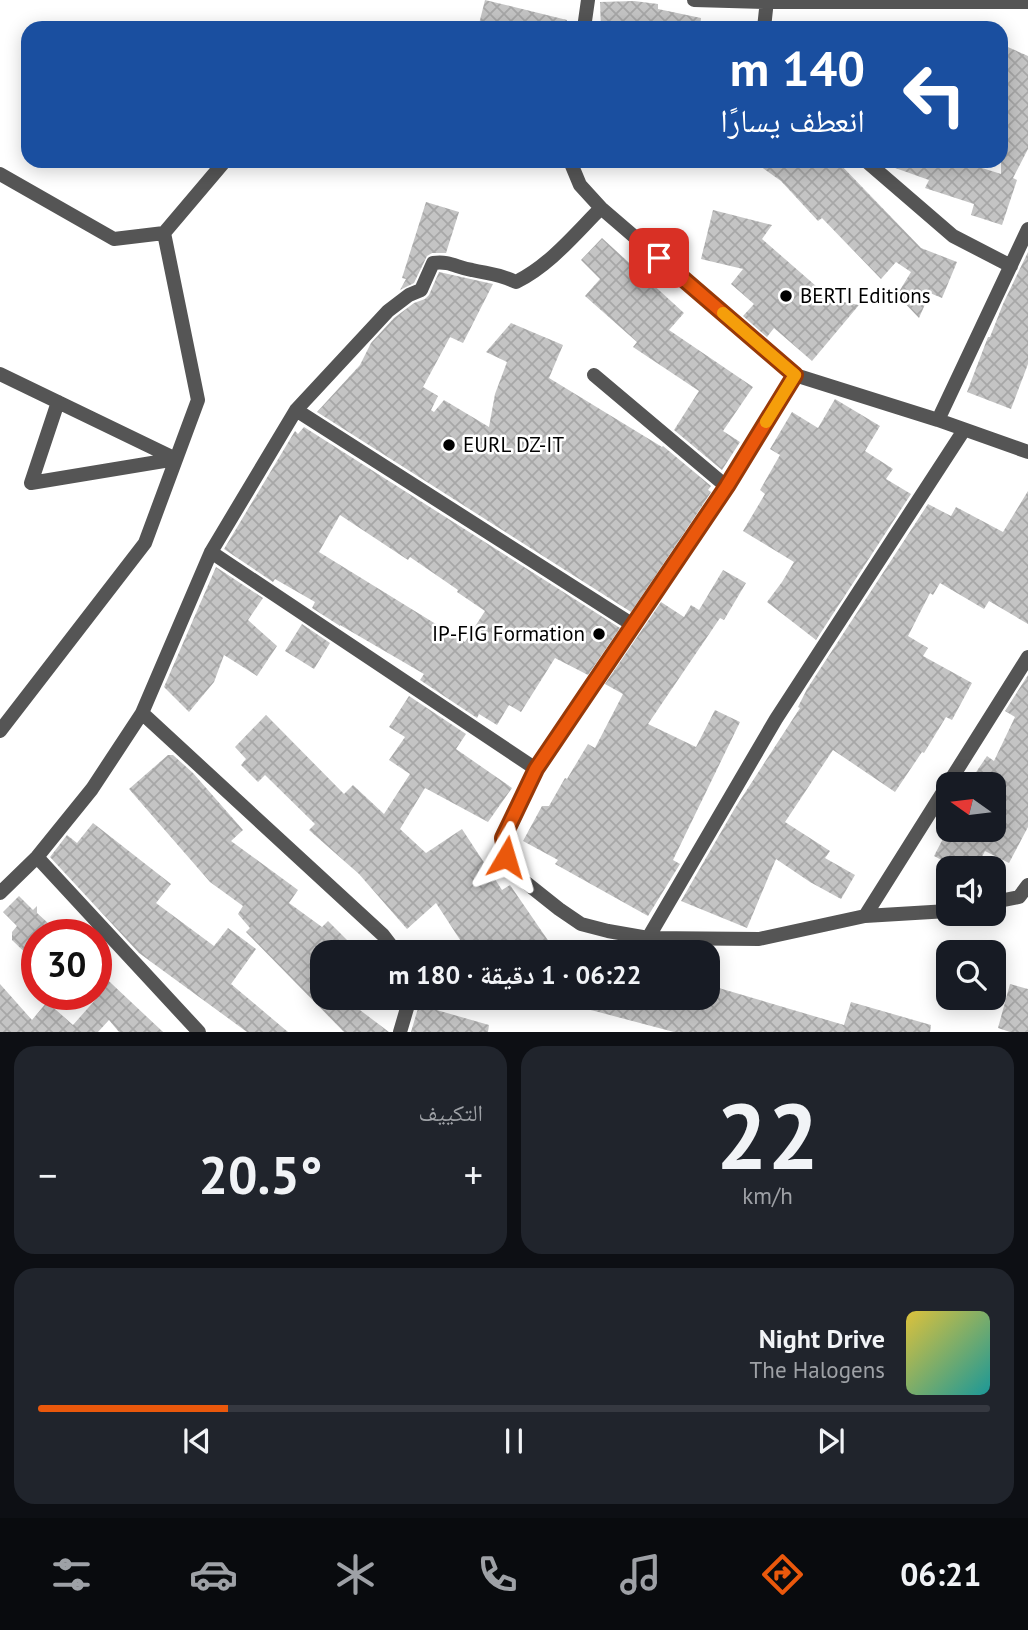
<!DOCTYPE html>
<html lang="ar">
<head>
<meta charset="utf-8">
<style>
	:root { --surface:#171b24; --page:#20242c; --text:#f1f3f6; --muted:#9ea1a6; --line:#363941; --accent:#ea580c }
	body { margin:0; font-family:"PT Sans","Noto Naskh Arabic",sans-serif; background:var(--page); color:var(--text); direction:rtl; height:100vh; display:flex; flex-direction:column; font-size:26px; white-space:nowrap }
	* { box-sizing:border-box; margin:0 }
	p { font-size:23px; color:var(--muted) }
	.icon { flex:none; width:38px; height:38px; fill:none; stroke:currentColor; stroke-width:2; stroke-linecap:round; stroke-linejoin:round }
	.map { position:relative; height:1032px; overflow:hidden; direction:ltr }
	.sheet { display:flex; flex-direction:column; gap:14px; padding:14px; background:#0d0f14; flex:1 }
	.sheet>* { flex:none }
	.hud { position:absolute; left:21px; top:21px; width:987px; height:147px; border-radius:21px; box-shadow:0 4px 18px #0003; direction:rtl; background:#1a4fa0; color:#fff; overflow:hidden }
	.needle { width:46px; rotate:284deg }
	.fabs { position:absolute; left:936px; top:772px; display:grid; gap:14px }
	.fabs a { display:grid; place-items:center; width:70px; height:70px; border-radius:14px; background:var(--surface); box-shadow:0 4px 18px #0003; font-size:35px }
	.speed { position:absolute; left:21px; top:919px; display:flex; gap:14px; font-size:35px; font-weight:700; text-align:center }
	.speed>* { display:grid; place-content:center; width:91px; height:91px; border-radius:50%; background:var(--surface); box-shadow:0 4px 18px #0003; line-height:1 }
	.speed .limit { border:10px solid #d22; background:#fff; color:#111 }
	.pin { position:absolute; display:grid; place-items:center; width:60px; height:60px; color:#fff; margin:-30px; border-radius:14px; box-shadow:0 4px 10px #0006 }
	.me { position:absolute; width:77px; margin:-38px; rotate:7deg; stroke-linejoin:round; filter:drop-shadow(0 0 5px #0008) }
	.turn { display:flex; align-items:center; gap:24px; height:147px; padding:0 28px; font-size:32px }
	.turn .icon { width:91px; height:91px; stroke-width:2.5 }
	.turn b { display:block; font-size:49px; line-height:60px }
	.big { font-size:52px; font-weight:800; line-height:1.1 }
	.sheet .widget { flex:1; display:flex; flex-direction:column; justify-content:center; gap:10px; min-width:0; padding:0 24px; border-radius:21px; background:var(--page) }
	.sheet .dial { align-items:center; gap:0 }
	.dial b { font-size:91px; line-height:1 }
	.song { display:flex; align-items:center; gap:21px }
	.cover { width:84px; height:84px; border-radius:10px; background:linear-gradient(135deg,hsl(50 70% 55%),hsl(180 70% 35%)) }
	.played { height:7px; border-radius:4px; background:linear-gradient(90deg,var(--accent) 20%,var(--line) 20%) }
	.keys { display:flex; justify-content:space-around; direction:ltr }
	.heat { display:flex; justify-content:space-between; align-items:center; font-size:38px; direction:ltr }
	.sheet .tiles { flex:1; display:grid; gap:14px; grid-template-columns:1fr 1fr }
	.widget:last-child { grid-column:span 2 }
	.trip { position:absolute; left:310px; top:940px; width:410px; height:70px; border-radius:21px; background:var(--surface); box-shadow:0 4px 18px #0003; font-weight:800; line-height:70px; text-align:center; direction:rtl }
	.tab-bar { display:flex; height:112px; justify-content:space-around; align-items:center; background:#090b0e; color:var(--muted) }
	.tab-bar .icon { width:49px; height:49px }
	.tab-bar .on { color:var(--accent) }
	.tab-bar b { font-size:32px; color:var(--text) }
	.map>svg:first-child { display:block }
</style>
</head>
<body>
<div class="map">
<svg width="1028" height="1032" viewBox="0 0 1028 1032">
	<defs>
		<pattern id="building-cross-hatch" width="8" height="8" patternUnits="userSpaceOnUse" patternTransform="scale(1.75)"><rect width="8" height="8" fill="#c4c4c4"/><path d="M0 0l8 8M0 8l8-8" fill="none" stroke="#a7a7a7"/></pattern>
	</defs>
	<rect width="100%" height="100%" fill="#fff"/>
	<!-- building -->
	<path fill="url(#building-cross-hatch)" fill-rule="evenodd" d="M485,0L567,20L566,28H478Z
		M634,1L658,4V9L701,18L700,28H601L600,2Z
		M1001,44L1028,56V149L1013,178L1017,180L1002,225L971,215L974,204L925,188L929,180L884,164L885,161H960L1001,174Z
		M753,161H837L921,248L957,262L942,298L930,293L919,318L897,295L911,272L896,262L881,279L822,218L818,221L781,181Z
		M426,202L459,212L446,253H432L427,256L414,283L400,290L406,279L402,278Z
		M713,210L772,225L762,239L832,300L859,305L812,361L774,328L767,337L743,316L754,304L731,284L743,269L701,259Z
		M602,238L684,313L669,330L753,387L723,431L740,442L722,470L674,430L699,391L633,347L637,342L585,296L600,279L581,260Z
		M1028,252V364L1011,409L967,392L988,337H990L1003,304Z
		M439,272L493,284L463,343L450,337L423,387L438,396L431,410L434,412L444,400L489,427L495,394L507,362L486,352L511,323L563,345L549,378L662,447L663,446L711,486L708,490L711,492L698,512L631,612L317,412L360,365L371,343L394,318L414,303L425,299L429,295Z
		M835,399L880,426L865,451L893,469L886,479L911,494L816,640L767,602L782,582L794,562L743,531L765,494L760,490L780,455L770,449L792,412L818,428Z
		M304,427L620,628L588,675L555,658L521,712L509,705L497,725L479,714L477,718L420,680L424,674L340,625V626L312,608L315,602L275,579L273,582L224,549L295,431L298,434ZM340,515L408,560L410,557L458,590L457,592L485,611L465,642L319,552Z
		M1028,491V624L989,601L984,609L940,583L933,595L930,593L908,636L928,648L923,656L972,683L952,720L946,717L924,753L922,752L895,792L833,750L785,822L830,851L825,858L855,875L841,899L810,882L776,859L747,928L681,901L735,808L800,708L798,707L807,689L928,504L951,516L956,507L1003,532Z
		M216,567L263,598L248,620L277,646L257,676L224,655L214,682L189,712L164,687Z
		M723,570L746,583L724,620L720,618L648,724L696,747L715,710L740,722L673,860L680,864L648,916L555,864L558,860L523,841L542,806H549L565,778L567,779L588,744L595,748L623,694L605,684L661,602L684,617L691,605L699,610Z
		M302,624L330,643L314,669L285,651Z
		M1028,675V827L1009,863L985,851L976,868H957L934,856L947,831L945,830H994V784H968L987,756L994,761L1015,717L1005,711Z
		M409,696L466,734L456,749L512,788L488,822L425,788L400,829L426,853L462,829L502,890L510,885L556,952H468L436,903L407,929L359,874L309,830L315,824L265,775L258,782L241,765L246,759L235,747L266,715L344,794L353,785L384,814L410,774L389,760L405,737L389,727Z
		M168,755H173L193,773L243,830L231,841L298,890L289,903L322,927L328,921L359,952H322V998H344L389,1032H344L246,932L250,928L238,914L243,906L210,882L129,789Z
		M93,823L171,884L156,903L214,946L228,928L256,949L231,984L288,1032H247L139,953L50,857L67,835L77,843Z
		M19,896L33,910L37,906V913L60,934H37V964L12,940V932L17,926L3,912Z
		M96,969L163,1032H119L109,1020L98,1032H0V984L32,1020L47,1002L73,1025L96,999Z
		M1010,984L1028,989V1032H1010L998,1028Z
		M712,986L844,1025L851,1002L931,1025L930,1032H674L572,1005L573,998H708Z
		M419,1005L489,1025L488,1032H411Z"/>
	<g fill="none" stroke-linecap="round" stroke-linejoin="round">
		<!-- lane -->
		<path stroke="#555" stroke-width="14" d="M0,174L114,239L164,233
			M0,374L176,459
			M58,402L31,483L176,459
			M0,731L145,543L198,400L164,233L225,161"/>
		<!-- street -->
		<path stroke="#555" stroke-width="14" d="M694,0L766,2H1028
			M584,28L588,0
			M764,28L767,0
			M570,161L580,185L601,208L795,375L938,420L1028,452
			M866,161L953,236L1011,266
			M594,375L727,487
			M795,375L727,487L536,769L503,838L506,857L520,878L559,909L581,924L608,931L648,938L759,939L865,916L948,911
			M296,410L633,625
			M938,420L1028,229
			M211,552L536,769
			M142,713L383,935L396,952
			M37,857L199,1032
			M0,893L37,857L92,789L142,713L211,552L296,410L388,311L409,295L421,290L433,263C451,261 455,267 472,270C489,274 499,274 516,282C550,265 574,235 601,208
			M994,902L1019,897L1028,885
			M865,916L1028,657
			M648,938L776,719L964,430
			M400,1032L410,998"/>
	</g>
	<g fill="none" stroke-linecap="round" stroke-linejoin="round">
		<!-- route casing -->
		<g stroke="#983908" stroke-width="18">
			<path id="route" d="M506,857L503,838L536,769L727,486L795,375L659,258"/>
		</g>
		<!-- route -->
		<use href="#route" stroke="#ea580c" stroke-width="12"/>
		<!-- slow -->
		<path stroke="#f59e0b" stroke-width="12" d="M723,313L795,375L766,422"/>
	</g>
	<!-- markers -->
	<g fill="#000" stroke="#fff" stroke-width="2.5">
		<circle cx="786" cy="296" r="7"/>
		<circle cx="449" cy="445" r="7"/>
		<circle cx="599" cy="634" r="7"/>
	</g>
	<g text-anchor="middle" stroke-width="5" stroke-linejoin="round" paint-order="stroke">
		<!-- poi labels -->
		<g font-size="21" fill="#000" stroke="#fff" text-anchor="start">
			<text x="800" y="303">BERTI Editions</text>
			<text x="463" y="452">EURL DZ-IT</text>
			<text x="585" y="641" text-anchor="end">IP-FIG Formation</text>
		</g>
	</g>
</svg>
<div class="fabs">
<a><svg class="needle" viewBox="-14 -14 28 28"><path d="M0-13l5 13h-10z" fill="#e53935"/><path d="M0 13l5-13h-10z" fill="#9ea1a6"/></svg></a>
<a><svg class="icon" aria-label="sound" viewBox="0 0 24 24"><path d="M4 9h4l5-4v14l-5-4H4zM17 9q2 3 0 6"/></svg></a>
<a><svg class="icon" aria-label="search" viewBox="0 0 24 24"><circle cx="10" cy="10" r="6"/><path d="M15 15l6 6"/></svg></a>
</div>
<div class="speed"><div class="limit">30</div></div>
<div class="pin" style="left:659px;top:258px;background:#d93025"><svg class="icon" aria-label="arrive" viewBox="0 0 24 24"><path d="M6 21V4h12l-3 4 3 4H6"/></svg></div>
<svg class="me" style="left:506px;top:857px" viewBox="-20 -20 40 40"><path d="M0-17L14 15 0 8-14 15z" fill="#ea580c" stroke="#fff" stroke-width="4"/></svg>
<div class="trip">06:22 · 1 دقيقة · 180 m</div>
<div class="hud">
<div class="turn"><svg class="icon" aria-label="left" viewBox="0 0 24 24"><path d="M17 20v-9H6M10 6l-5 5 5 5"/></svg><div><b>140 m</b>انعطف يسارًا</div></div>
</div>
</div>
<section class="sheet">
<div class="tiles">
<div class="widget dial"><b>22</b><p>km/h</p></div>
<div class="widget"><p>التكييف</p>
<div class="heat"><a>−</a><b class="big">20.5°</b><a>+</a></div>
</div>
<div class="widget">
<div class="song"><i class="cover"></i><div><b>Night Drive</b><p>The Halogens</p></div></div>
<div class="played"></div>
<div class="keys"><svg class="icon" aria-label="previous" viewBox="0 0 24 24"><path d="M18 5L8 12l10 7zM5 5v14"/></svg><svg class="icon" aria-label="pause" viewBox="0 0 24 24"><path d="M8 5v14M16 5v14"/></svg><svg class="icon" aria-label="next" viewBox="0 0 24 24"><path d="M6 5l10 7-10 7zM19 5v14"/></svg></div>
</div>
</div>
</section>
<nav class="tab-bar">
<b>06:21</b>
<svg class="icon on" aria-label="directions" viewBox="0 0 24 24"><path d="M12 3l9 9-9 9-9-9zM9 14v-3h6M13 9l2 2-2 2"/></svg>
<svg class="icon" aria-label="music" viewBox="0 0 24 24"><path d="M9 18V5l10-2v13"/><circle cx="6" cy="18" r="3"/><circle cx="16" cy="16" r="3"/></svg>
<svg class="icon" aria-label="phone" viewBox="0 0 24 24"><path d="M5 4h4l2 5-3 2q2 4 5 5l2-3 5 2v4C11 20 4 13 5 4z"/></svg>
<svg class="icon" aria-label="climate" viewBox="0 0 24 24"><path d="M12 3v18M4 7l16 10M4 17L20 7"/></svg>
<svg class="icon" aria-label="car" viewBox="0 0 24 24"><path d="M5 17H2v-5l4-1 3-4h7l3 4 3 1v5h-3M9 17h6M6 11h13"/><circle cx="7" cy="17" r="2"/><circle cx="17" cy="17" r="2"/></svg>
<svg class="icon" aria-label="filters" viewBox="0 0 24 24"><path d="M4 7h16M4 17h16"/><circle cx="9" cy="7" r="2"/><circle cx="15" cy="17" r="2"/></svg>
</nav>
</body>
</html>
